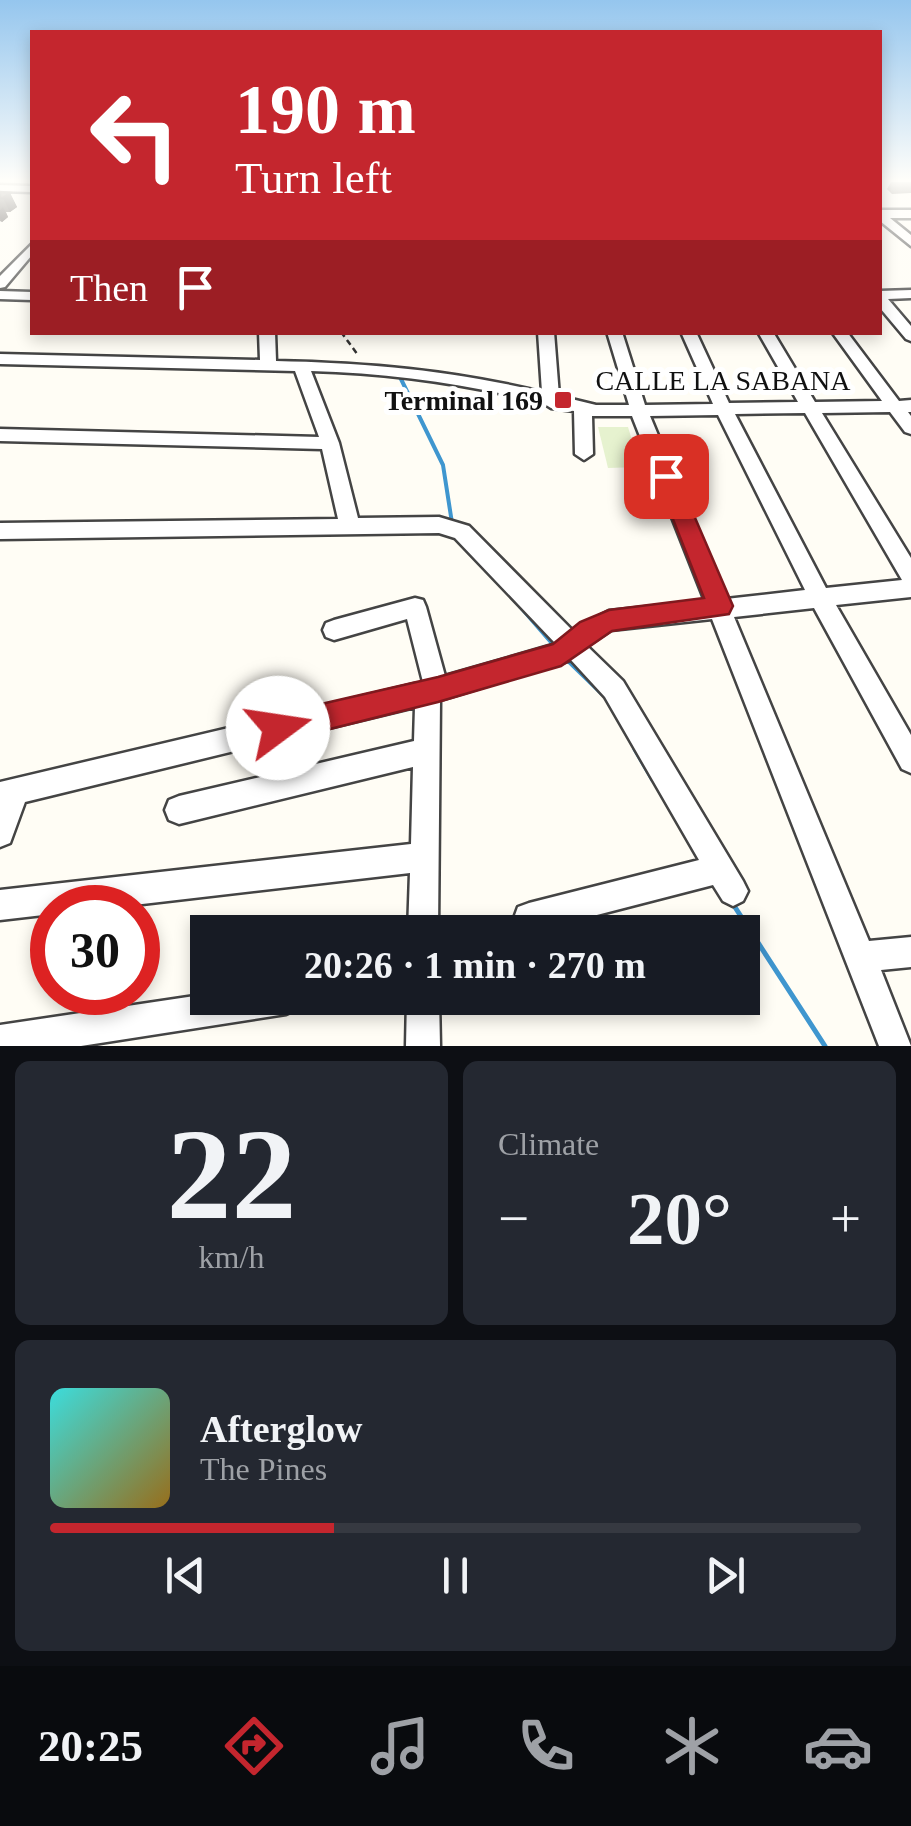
<!DOCTYPE html>
<html lang="en">
<head>
<meta charset="utf-8">
<style>
	:root { --surface:#171b24; --page:#242831; --text:#f1f3f6; --muted:#9ea1a6; --line:#363941; --accent:#c4262e }
	body { margin:0; font-family:"Times New Roman",serif; background:var(--page); color:var(--text); height:100vh; display:flex; flex-direction:column; font-size:38px; white-space:nowrap }
	* { box-sizing:border-box; margin:0 }
	p { font-size:32px; color:var(--muted) }
	.icon { flex:none; width:55px; height:55px; fill:none; stroke:currentColor; stroke-width:2; stroke-linecap:round; stroke-linejoin:round }
	.map { position:relative; height:1046px; overflow:hidden }
	.drawer { display:flex; flex-direction:column; gap:15px; padding:15px; background:#0d0f14; flex:1 }
	.drawer>* { flex:none }
	.guide { position:absolute; left:30px; top:30px; width:852px; height:305px; border-radius:0px; box-shadow:0 5px 15px #0003; background:#c4262e; color:#fff; overflow:hidden }
	.speed { position:absolute; left:30px; top:885px; display:flex; gap:20px; font-size:50px; font-weight:700; text-align:center }
	.speed>* { display:grid; place-content:center; width:130px; height:130px; border-radius:50%; background:var(--surface); box-shadow:0 5px 15px #0003; line-height:1 }
	.speed .limit { border:15px solid #d22; background:#fff; color:#111 }
	.pin { position:absolute; display:grid; place-items:center; width:85px; height:85px; color:#fff; margin:-42px; border-radius:20px; box-shadow:0 5px 15px #0006 }
	.me { position:absolute; width:110px; margin:-55px; rotate:76deg; stroke-linejoin:round; filter:drop-shadow(0 0 8px #0008) }
	.turn { display:flex; align-items:center; gap:35px; height:210px; padding:0 40px; font-size:45px }
	.turn .icon { width:130px; height:130px; stroke-width:2.5 }
	.turn b { display:block; font-size:70px; line-height:85px }
	.then { display:flex; align-items:center; height:95px; padding:0 40px; background:#0003; gap:20px; font-size:38px }
	.big { font-size:75px; font-weight:600; line-height:1.1 }
	.drawer .widget { flex:1; display:flex; flex-direction:column; justify-content:center; gap:15px; min-width:0; padding:0 35px; border-radius:15px; background:var(--page) }
	.drawer .dial { align-items:center; gap:0 }
	.dial b { font-size:130px; line-height:1 }
	.song { display:flex; align-items:center; gap:30px }
	.cover { width:120px; height:120px; border-radius:15px; background:linear-gradient(135deg,hsl(180 70% 55%),hsl(40 70% 35%)) }
	.played { height:10px; border-radius:5px; background:linear-gradient(90deg,var(--accent) 35%,var(--line) 35%) }
	.keys { display:flex; justify-content:space-around; direction:ltr }
	.heat { display:flex; justify-content:space-between; align-items:center; font-size:55px; direction:ltr }
	.drawer .tiles { flex:1; display:grid; gap:15px; grid-template-columns:1fr 1fr }
	.widget:last-child { grid-column:span 2 }
	.trip { position:absolute; left:190px; top:915px; width:570px; height:100px; border-radius:0px; background:var(--surface); box-shadow:0 5px 15px #0003; font-weight:600; line-height:100px; text-align:center }
	.menu { display:flex; height:160px; justify-content:space-around; align-items:center; background:#090b0e; color:var(--muted) }
	.menu .icon { width:70px; height:70px }
	.menu .active { color:var(--accent) }
	.menu b { font-size:45px; color:var(--text) }
	.map>svg:first-child { display:block }
</style>
</head>
<body>
<div class="map">
<svg width="911" height="1046" viewBox="0 0 911 1046">
	<rect width="100%" height="100%" fill="#fffdf5"/>
	<!-- pitch -->
	<path fill="#e6f2cf" d="M598,427H628L640,467L608,468Z"/>
	<g fill="none" stroke-linecap="round" stroke-linejoin="round">
		<!-- stream-far1 -->
		<path stroke="#3f96cf" stroke-width="4" d="M399,375L443,465L452,523
			M510,595L556,648
			M566,659L602,694"/>
		<!-- stream -->
		<path stroke="#3f96cf" stroke-width="5" d="M635,749L653,780
			M731,901L825,1046"/>
		<!-- minor casing -->
		<g stroke="#444" stroke-width="5">
			<path id="minor" d="M0,185L32,186V192L0,191Z
				M880,210H911V218H890L911,235V246L880,221Z
				M32,244V255L5,287L0,288V276Z
				M911,290V298L888,299L911,326V341L906,339L880,308V291Z
				M0,291L32,292V300L0,299Z
				M259,332H275L276,361C368,363 450,370 542,392L538,332H554L559,396L596,405H629L607,332H622L645,405L713,404L681,332H696L729,403L798,402L758,332H773L815,402L882,401L832,332H847L899,401L911,400V412H908L911,416V434L905,432L890,412L822,413L911,558V597L836,605L911,735V773L902,769L814,608L734,617L869,941L911,937V967L881,970L911,1046H879L712,619L611,630L587,646L623,681L743,881L748,891L743,901L733,906L723,901L713,885L531,932L518,929L514,918L518,907L529,903L699,860L605,697L571,660L440,700L438,932H408L410,873L108,908H52V914L0,920V890L411,844L413,767L179,824L169,820L165,810L169,800L179,796L414,741L415,707L25,802L10,843L0,847V782L423,682L407,619L334,640L326,637L323,630L326,623L334,620L415,598L423,600L426,607L445,676L556,644L455,538L439,533L0,539V523L338,519L322,449L0,441V429L319,437L295,371L0,364V354L260,360ZM311,371C390,373 466,384 543,403L551,408L574,411L575,454L584,460L593,454L592,416H632L705,601L609,611L572,630L469,526L439,517L358,518L339,443ZM805,413L902,580L826,588L735,414ZM718,415L805,590L726,599L650,416Z
				M208,994V998H302L297,1009L286,1014L81,1046H0V1025Z
				M407,998H439L440,1046H406Z"/>
		</g>
		<!-- path -->
		<path stroke="#333" stroke-width="2.5" stroke-dasharray="6 4" stroke-linecap="butt" d="M341,332L358,355"/>
		<!-- minor -->
		<use href="#minor" fill="#fff" fill-rule="evenodd"/>
	</g>
	<!-- wall -->
	<path fill="#4d4742" d="M891,182H911V193L892,194L887,189Z
		M0,192L10,193L17,207L10,212H6L8,217L2,222L0,221Z"/>
	<!-- shaded-wall -->
	<path fill="#3f3936" d="M10,193L17,207L10,212L3,198Z
		M3,207L8,217L2,222L0,218V210Z"/>
	<!-- building -->
	<path fill="#5a524d" stroke="#3f3936" stroke-width="2.5" d="M0,192L10,193L3,198H0Z"/>
	<!-- sky -->
	<linearGradient id="sky" x2="0" y2="1"><stop stop-color="#95c6ee"/><stop offset="0.55" stop-color="#fffefa"/><stop offset="1" stop-color="#fffefa" stop-opacity="0"/></linearGradient>
	<rect width="911" height="328" fill="url(#sky)"/>
	<!-- route -->
	<path fill="#c4262e" stroke="#7f191e" stroke-width="2.5" d="M666,469L677,476L733,606L729,614L612,631L561,666L438,702L278,742L268,738L264,728L268,718L278,714L438,677L553,644L580,622L609,610L704,598L656,476Z"/>
	<!-- markers -->
	<rect fill="#c4262e" stroke="#fff" stroke-width="4" x="553" y="390" width="20" height="20" rx="5"/>
	<g text-anchor="middle" stroke-width="10" stroke-linejoin="round" paint-order="stroke">
		<!-- street labels -->
		<g font-size="28" fill="#111" stroke="#fff">
			<text x="723" y="390">CALLE LA SABANA</text>
		</g>
		<!-- poi labels -->
		<g font-size="28" font-weight="bold" fill="#111" stroke="#fff" text-anchor="end">
			<text x="543" y="410">Terminal 169</text>
		</g>
	</g>
</svg>
<div class="speed"><div class="limit">30</div></div>
<div class="pin" style="left:666px;top:476px;background:#d93025"><svg class="icon" aria-label="arrive" viewBox="0 0 24 24"><path d="M6 21V4h12l-3 4 3 4H6"/></svg></div>
<svg class="me" style="left:278px;top:728px" viewBox="-20 -20 40 40"><circle r="19" fill="#fff"/><path d="M0-13L10 11 0 6-10 11z" fill="#c4262e"/></svg>
<div class="trip">20:26 · 1 min · 270 m</div>
<div class="guide">
<div class="turn"><svg class="icon" aria-label="left" viewBox="0 0 24 24"><path d="M17 20v-9H6M10 6l-5 5 5 5"/></svg><div><b>190 m</b>Turn left</div></div>
<div class="then">Then<svg class="icon" aria-label="arrive" viewBox="0 0 24 24"><path d="M6 21V4h12l-3 4 3 4H6"/></svg></div>
</div>
</div>
<section class="drawer">
<div class="tiles">
<div class="widget dial"><b>22</b><p>km/h</p></div>
<div class="widget"><p>Climate</p>
<div class="heat"><a>−</a><b class="big">20°</b><a>+</a></div>
</div>
<div class="widget">
<div class="song"><i class="cover"></i><div><b>Afterglow</b><p>The Pines</p></div></div>
<div class="played"></div>
<div class="keys"><svg class="icon" aria-label="previous" viewBox="0 0 24 24"><path d="M18 5L8 12l10 7zM5 5v14"/></svg><svg class="icon" aria-label="pause" viewBox="0 0 24 24"><path d="M8 5v14M16 5v14"/></svg><svg class="icon" aria-label="next" viewBox="0 0 24 24"><path d="M6 5l10 7-10 7zM19 5v14"/></svg></div>
</div>
</div>
</section>
<nav class="menu">
<b>20:25</b>
<svg class="icon active" aria-label="directions" viewBox="0 0 24 24"><path d="M12 3l9 9-9 9-9-9zM9 14v-3h6M13 9l2 2-2 2"/></svg>
<svg class="icon" aria-label="music" viewBox="0 0 24 24"><path d="M9 18V5l10-2v13"/><circle cx="6" cy="18" r="3"/><circle cx="16" cy="16" r="3"/></svg>
<svg class="icon" aria-label="phone" viewBox="0 0 24 24"><path d="M5 4h4l2 5-3 2q2 4 5 5l2-3 5 2v4C11 20 4 13 5 4z"/></svg>
<svg class="icon" aria-label="climate" viewBox="0 0 24 24"><path d="M12 3v18M4 7l16 10M4 17L20 7"/></svg>
<svg class="icon" aria-label="car" viewBox="0 0 24 24"><path d="M5 17H2v-5l4-1 3-4h7l3 4 3 1v5h-3M9 17h6M6 11h13"/><circle cx="7" cy="17" r="2"/><circle cx="17" cy="17" r="2"/></svg>
</nav>
</body>
</html>
